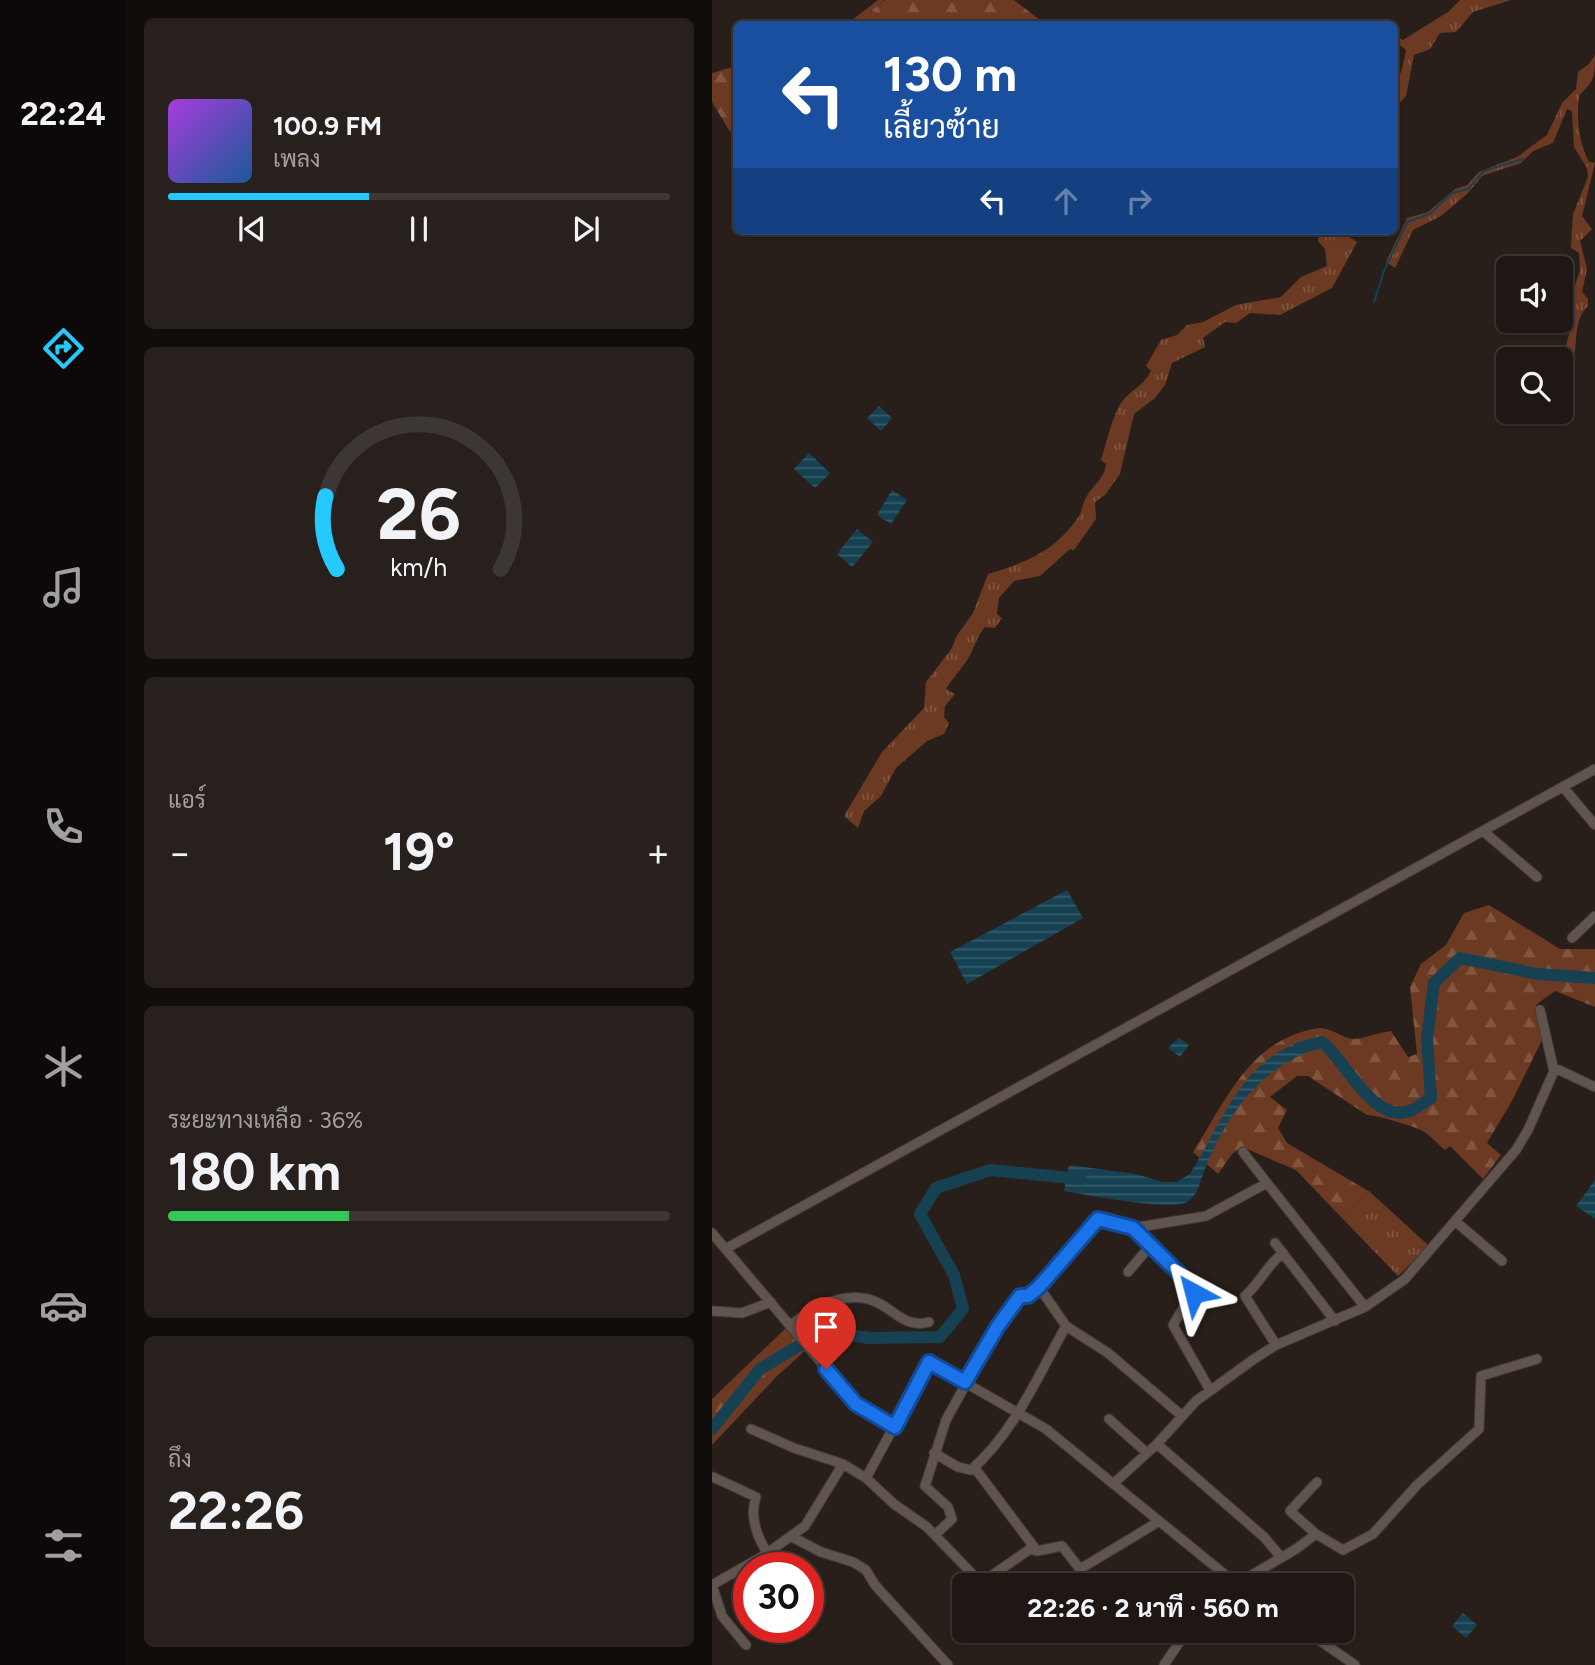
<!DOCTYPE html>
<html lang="th">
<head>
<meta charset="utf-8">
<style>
	:root { --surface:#1f1714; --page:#27201d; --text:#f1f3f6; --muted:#a19fa0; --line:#3c3634; --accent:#26c9fe }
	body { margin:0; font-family:Figtree,Sarabun,sans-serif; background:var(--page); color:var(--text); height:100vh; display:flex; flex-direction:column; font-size:26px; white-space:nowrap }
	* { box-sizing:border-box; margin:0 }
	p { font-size:23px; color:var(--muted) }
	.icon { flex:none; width:38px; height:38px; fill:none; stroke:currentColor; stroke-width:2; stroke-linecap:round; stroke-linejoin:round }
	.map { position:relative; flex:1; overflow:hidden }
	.sheet { display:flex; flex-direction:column; gap:18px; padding:18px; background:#110d0b; width:586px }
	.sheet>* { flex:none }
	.guide { position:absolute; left:21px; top:21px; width:665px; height:214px; border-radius:10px; box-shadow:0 2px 5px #0004,0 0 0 2px var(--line); background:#1a4fa0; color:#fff; overflow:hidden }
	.buttons { position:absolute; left:784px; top:256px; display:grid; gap:14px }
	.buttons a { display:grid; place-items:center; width:77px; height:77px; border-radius:10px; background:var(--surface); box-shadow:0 2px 5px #0004,0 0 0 2px var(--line); font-size:35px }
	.speed { position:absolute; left:21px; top:1552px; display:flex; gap:14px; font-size:35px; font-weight:700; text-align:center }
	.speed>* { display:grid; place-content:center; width:91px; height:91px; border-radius:50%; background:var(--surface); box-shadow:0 2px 5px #0004,0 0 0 2px var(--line); line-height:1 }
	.speed .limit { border:10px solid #d22; background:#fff; color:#111 }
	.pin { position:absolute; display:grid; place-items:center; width:60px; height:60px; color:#fff; margin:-72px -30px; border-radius:50% 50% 50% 0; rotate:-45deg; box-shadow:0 0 7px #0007 }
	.pin .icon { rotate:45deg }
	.me { position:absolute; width:77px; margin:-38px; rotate:322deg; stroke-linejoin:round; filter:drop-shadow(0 0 5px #0008) }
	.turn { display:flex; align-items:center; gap:24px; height:147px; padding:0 35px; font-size:32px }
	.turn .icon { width:91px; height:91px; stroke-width:2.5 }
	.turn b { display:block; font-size:49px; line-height:60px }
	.lanes { display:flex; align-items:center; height:66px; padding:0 35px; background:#0003; justify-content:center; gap:35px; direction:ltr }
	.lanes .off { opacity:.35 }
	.big { font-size:52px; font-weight:700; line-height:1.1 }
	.sheet .tile { flex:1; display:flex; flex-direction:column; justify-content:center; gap:10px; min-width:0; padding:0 24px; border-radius:10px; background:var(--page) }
	.sheet .dial { align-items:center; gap:0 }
	.dial svg { height:182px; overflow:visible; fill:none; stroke:var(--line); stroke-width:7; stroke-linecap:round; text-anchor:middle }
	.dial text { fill:var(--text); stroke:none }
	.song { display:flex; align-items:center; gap:21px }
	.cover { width:84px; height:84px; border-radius:10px; background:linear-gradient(135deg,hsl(280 70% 55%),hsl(210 70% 35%)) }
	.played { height:7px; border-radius:4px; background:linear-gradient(90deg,var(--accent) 40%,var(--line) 40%) }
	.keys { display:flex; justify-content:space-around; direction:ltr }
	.heat { display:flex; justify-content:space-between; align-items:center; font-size:38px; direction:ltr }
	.charge { height:10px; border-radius:5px; background:linear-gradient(90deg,#34c759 36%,var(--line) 0) }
	.trip { position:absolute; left:240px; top:1573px; width:402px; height:70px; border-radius:10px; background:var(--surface); box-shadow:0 2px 5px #0004,0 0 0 2px var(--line); font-weight:700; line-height:70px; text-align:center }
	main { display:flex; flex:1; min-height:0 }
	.menu { display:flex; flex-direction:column; width:126px; justify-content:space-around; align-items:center; background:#0c0908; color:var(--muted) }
	.menu .icon { width:49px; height:49px }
	.menu .on { color:var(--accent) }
	.menu b { font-size:32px; color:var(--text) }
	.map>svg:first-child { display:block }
</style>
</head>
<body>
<main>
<nav class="menu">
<b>22:24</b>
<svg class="icon on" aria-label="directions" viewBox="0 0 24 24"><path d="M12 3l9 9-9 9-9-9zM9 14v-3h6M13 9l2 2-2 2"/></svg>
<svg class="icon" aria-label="music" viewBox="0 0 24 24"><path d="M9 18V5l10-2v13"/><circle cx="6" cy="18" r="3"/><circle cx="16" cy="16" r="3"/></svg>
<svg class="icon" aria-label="phone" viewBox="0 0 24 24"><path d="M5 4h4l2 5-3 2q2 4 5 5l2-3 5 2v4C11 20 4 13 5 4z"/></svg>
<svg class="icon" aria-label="climate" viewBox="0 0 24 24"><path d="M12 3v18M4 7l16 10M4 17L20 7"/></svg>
<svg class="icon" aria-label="car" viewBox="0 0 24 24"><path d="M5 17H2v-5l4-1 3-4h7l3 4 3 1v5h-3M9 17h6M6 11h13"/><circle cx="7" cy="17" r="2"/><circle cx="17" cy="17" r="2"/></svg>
<svg class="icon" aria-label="filters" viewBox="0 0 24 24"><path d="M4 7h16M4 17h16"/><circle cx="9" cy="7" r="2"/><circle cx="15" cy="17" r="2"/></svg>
</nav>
<section class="sheet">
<div class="tile">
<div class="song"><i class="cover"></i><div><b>100.9 FM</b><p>เพลง</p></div></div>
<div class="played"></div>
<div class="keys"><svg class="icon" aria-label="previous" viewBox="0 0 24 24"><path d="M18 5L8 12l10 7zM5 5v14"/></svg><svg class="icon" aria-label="pause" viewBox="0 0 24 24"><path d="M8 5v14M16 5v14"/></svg><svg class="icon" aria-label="next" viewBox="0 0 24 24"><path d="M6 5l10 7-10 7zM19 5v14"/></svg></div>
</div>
<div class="tile dial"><svg viewBox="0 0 100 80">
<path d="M14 69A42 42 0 1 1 86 69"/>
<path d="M14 69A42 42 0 0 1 9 37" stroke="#26c9fe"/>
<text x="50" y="56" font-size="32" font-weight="700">26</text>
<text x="50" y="72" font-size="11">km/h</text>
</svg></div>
<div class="tile"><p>แอร์</p>
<div class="heat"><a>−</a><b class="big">19°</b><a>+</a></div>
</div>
<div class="tile"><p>ระยะทางเหลือ · 36%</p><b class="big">180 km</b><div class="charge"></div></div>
<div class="tile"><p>ถึง</p><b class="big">22:26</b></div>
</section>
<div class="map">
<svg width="883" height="1665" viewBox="0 0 883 1665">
	<defs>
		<pattern id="grass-tufts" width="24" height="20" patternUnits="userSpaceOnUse" patternTransform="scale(1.75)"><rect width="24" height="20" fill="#6c3a22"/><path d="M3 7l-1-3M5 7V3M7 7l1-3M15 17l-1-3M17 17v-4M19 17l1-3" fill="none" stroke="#815641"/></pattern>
		<pattern id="forest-firs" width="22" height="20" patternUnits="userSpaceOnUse" patternTransform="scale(1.75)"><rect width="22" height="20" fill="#6c3a22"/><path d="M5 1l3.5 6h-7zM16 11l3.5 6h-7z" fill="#815641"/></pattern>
		<pattern id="water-rules" width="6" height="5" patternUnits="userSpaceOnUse" patternTransform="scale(1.75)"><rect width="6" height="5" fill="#154152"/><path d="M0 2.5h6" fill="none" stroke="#375c6a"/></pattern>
	</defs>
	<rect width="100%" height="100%" fill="#291f1a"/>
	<!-- grass -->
	<path fill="url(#grass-tufts)" d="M166,0H172L161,10L177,24H135Z
		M748,0H799L761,12L744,32L728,33L718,49L702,55L694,96L683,108C682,88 691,70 694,50L683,41V36L691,40L736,12Z
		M883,55C883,73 883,82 868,94C863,115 867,143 877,162L883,163L870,216L880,229L868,241L875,269L870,292L876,299V306C855,325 873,363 849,380V366L859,326L858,301L868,270L867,253L859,248L861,214L876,177L875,168L862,147L860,111L855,109L841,143L821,151L809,163L770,176L756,193L729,216L701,230L683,268L674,262L695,218L716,212L743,189L755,185L767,172L805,157L835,135L850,103L864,89L866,72L877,64Z
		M607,231H628L645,242L620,288L568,315L538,313L524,323L513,322L491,338L493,347L460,363L453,385L443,398L422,414L408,474L393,495L383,502L384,519L362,550L358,549L328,576L302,581L287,598L285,614L290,618L283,628L273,627C264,637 262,650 254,662C247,671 240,679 234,689L243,694L233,706L232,717L237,723L232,734L215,741L184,768L169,796L152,811L146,828L132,816L170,752L212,708L214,682L240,648L244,637L261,613L276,574C313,563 344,551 367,516C370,510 371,502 375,496C383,483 392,479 394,464L389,460C395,442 399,419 409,403C418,390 432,386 439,371L434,366L449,340L465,335L475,325L491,322L524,305L569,297L589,277L615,266L613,249L606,241Z
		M658,1192L717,1246L686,1276L629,1217Z"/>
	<!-- forest -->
	<path fill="url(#forest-firs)" d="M173,0H302L333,24H177L160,10Z
		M24,66V133L20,135L0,102V73Z
		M777,905L848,949H883V1007L843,991L825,1004L823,1012L831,1038L801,1099L775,1143L789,1155L771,1179L738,1146L733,1150C726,1144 719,1136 711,1131C705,1127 661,1114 655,1115L596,1076H585L558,1097L575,1110L566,1128L575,1143L658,1192L629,1217L584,1170L530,1147L520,1154L506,1174L481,1152C514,1101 538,1038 607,1028C619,1027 631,1039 642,1039C650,1039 668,1032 679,1031L696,1057L705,1054L698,987L709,964L734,945L752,913Z
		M75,1327L94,1350L64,1377L0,1445V1399Z"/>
	<!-- water -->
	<path fill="url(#water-rules)" d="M167,406L180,418L169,431L155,418Z
		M97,453L118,473L103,488L82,469Z
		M180,490L195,500L179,524L165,515Z
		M145,529L161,542L140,567L125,554Z
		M355,890L371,918L255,984L238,952Z
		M467,1038L477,1045L468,1057L456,1048Z
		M602,1039L601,1050C546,1070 514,1116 493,1169C488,1181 487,1195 475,1202C456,1211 376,1195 352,1191L357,1165L424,1174L451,1182H464L478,1174C512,1121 531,1052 602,1039Z
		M883,1180V1219L864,1206Z
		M751,1613L765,1625L754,1638L740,1626Z"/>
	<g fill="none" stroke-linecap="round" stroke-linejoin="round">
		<!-- stream -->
		<path stroke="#154152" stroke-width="2" d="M662,302L672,271L695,222L718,214L740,193L756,189L772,171L811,159"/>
		<!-- river -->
		<path stroke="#154152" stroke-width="12" d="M587,1048L610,1042C633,1060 660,1121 695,1112C703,1110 712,1102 719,1098L715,1039L722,983L748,958L825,974L883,978
			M0,1429L48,1369L111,1331L157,1338L228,1337L251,1309L242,1275L208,1214L224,1188L278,1170L369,1179"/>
		<!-- minor casing -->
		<g stroke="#433b38" stroke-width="11">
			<path id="minor" d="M851,787L883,825
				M771,831L825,877
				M860,938L883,916
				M828,1010L842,1071
				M531,1152L555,1183
				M743,1221L790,1261
				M421,1228L483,1288L461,1325L498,1390
				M0,1233L144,1404L183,1428
				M563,1243L623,1321
				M15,1248L883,769
				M416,1272L438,1246
				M327,1287L354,1326L396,1353L469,1415
				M0,1311L30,1313L59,1302
				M79,1325C100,1308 128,1293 156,1299C179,1304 191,1330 217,1322
				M564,1345L533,1296C548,1283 555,1265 571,1253
				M397,1419L435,1453
				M39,1429L82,1448L131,1464L154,1478L182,1504L215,1527L269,1583L318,1549L325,1551L350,1546L368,1569L446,1522
				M445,1444L552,1537L568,1556
				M222,1453L246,1467L259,1470C302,1433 327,1374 354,1326
				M262,1467L325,1551
				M1,1477L44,1497C35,1522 51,1547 64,1568
				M154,1478L217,1362L334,1429L527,1586
				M401,1484L445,1444L484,1401L542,1359L564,1345L653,1307L693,1279L804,1150L816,1130L842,1071L847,1070L883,1087
				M604,1534L578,1511L605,1482
				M223,1535L240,1519L236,1507L213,1486L234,1420L286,1326L308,1296H316L327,1287L386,1219L421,1228L494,1216L555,1183L653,1307
				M80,1537L109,1552L141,1562L154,1570L163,1585L236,1665
				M0,1585L51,1556L93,1526L131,1464
				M0,1585L10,1616L34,1645
				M521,1586L584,1549L604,1534L631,1550L661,1534L705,1485L767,1429L769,1376L825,1359
				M594,1631L643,1665
				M452,1665L475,1631"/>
		</g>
		<!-- minor -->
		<use href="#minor" stroke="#60544f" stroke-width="9"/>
	</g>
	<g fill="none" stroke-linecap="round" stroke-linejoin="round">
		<!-- route casing -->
		<g stroke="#114b97" stroke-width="18">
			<path id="route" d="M114,1369L144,1404L183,1427L217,1362L253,1382L286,1326L308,1296H316L327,1287L386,1219L421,1228L483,1289L482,1293"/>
		</g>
		<!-- route -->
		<use href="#route" stroke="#1a73e8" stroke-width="12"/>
	</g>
</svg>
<div class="buttons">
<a><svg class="icon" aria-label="sound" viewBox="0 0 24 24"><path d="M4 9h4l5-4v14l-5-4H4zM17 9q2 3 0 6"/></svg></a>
<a><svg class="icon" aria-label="search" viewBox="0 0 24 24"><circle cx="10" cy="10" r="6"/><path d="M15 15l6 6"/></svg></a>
</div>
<div class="speed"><div class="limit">30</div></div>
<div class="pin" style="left:114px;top:1369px;background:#d93025"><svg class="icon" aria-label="arrive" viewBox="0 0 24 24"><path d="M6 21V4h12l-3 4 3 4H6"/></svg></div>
<svg class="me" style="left:482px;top:1293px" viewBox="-20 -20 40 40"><path d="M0-17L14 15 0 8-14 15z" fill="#1a73e8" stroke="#fff" stroke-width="4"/></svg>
<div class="trip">22:26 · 2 นาที · 560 m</div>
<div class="guide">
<div class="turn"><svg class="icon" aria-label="left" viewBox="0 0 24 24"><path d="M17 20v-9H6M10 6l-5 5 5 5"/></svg><div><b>130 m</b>เลี้ยวซ้าย</div></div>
<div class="lanes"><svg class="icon" aria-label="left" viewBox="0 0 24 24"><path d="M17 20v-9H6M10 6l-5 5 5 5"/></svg><svg class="icon off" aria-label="ahead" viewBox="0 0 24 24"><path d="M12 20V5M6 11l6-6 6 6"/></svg><svg class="icon off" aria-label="right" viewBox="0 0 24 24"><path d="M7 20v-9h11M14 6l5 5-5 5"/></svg></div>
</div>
</div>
</main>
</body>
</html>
